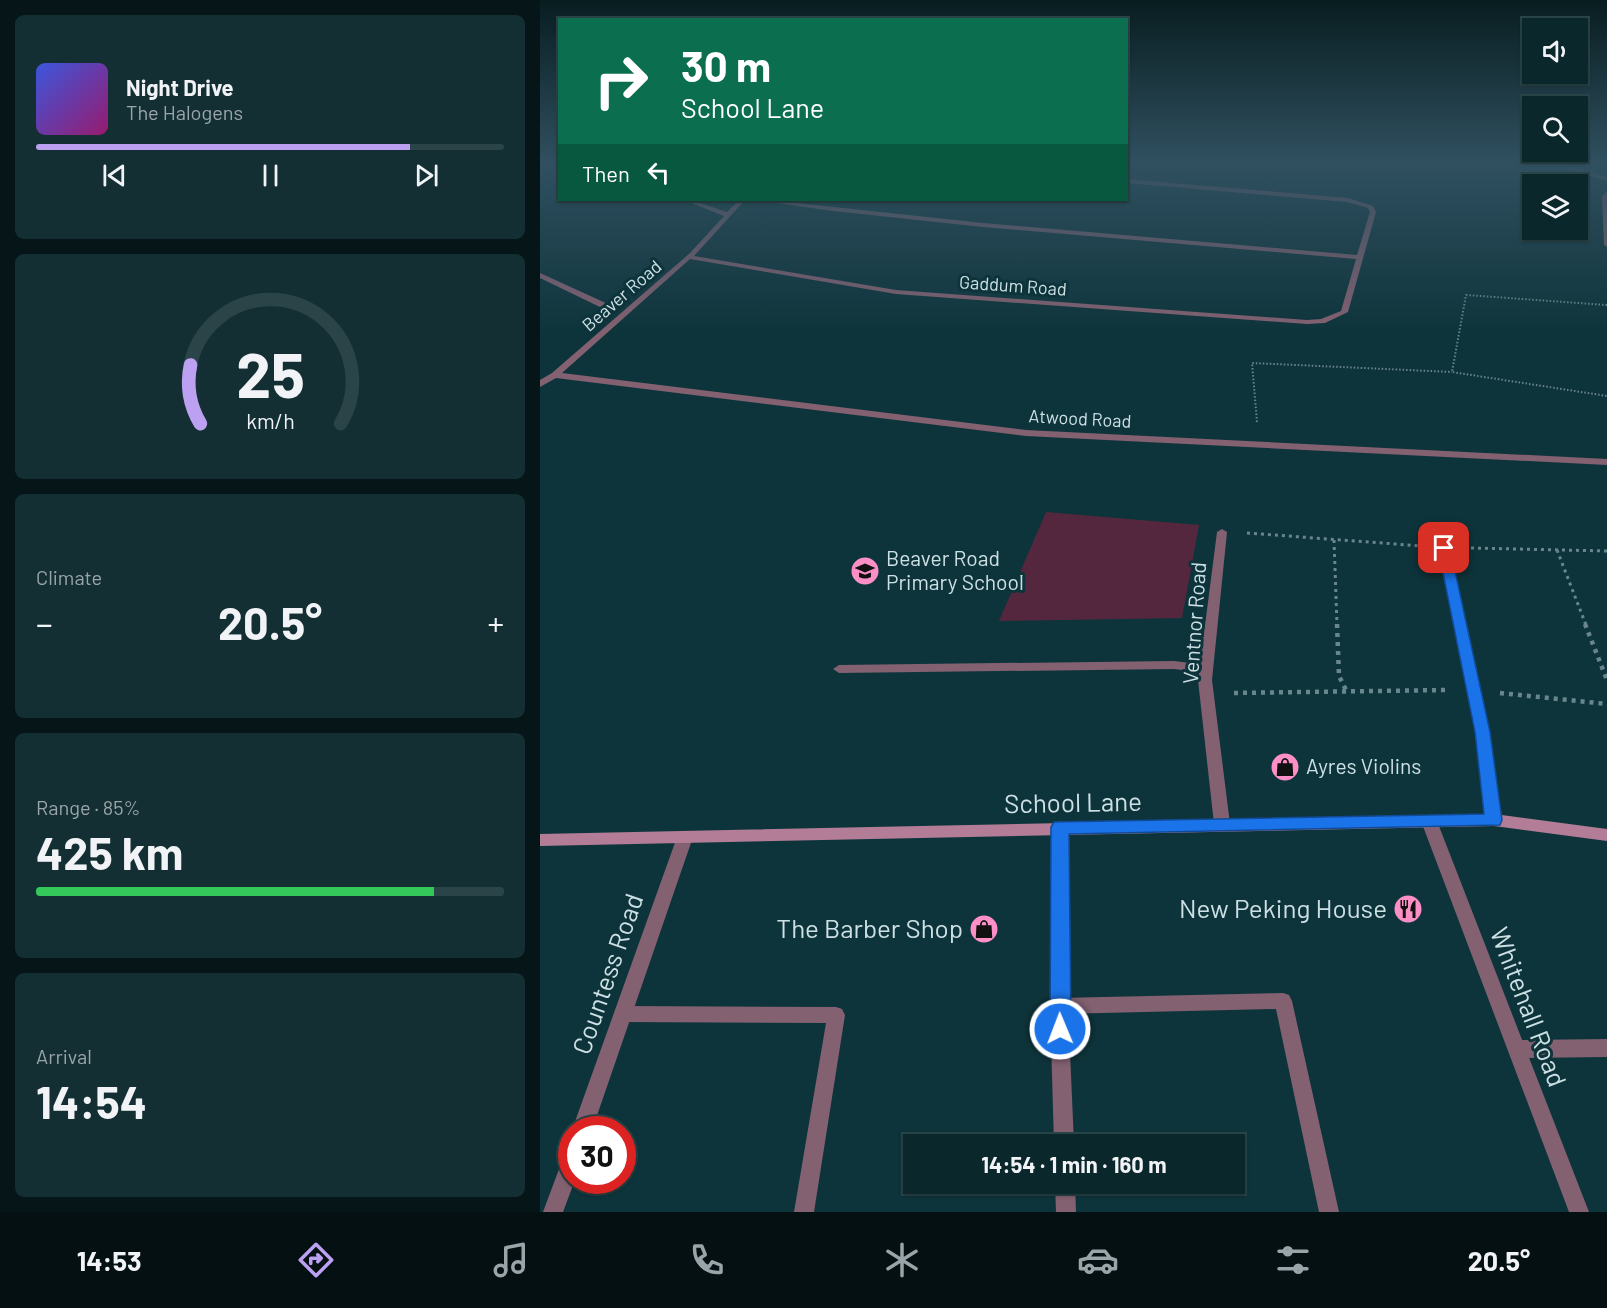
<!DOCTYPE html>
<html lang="en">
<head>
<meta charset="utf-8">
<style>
	:root { --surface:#0a272c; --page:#132f34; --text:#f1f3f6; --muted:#99a5a9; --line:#2a4448; --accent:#bca0f2 }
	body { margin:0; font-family:Barlow,sans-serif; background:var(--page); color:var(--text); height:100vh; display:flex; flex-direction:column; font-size:22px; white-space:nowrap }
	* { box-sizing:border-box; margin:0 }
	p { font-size:20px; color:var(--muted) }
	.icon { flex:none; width:33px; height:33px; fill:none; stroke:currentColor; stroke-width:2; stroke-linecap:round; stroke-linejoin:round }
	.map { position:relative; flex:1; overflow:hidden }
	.side { display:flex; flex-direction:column; gap:15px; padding:15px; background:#061518; width:540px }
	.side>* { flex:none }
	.hud { position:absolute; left:18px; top:18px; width:570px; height:183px; border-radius:0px; box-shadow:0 2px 4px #0004,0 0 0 2px var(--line); background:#0b6e4f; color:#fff; overflow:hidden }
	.tools { position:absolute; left:982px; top:18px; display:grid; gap:12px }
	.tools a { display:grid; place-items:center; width:66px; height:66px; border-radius:0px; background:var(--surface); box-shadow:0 2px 4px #0004,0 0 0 2px var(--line); font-size:30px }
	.speed { position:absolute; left:18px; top:1116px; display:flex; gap:12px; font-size:30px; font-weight:700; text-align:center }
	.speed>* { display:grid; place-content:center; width:78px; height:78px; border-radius:50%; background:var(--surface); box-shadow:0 2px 4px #0004,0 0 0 2px var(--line); line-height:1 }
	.speed .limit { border:9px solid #d22; background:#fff; color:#111 }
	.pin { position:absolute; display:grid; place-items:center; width:51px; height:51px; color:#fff; margin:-26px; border-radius:12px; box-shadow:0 3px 9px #0006 }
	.me { position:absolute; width:66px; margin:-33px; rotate:359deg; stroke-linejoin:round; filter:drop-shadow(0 0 4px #0008) }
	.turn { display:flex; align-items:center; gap:21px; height:126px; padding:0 24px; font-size:27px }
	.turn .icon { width:78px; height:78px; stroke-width:2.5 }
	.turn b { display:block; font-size:42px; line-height:51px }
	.then { display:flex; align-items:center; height:57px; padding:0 24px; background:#0003; gap:12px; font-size:22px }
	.big { font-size:45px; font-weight:700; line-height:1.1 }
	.side .tile { flex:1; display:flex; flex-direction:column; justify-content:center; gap:9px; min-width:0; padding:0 21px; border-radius:9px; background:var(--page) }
	.side .dial { align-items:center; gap:0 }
	.dial svg { height:156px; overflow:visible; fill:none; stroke:var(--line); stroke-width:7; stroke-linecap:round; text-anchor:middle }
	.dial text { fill:var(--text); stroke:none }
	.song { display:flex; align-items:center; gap:18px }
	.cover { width:72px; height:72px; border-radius:9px; background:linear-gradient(135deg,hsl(230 70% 55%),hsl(320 70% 35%)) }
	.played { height:6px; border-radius:3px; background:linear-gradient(90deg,var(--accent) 80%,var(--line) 80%) }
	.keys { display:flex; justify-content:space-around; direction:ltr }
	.heat { display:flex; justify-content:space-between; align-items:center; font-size:33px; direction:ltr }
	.charge { height:9px; border-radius:4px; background:linear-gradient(90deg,#34c759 85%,var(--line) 0) }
	.trip { position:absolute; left:363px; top:1134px; width:342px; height:60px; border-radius:0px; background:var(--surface); box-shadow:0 2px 4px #0004,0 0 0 2px var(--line); font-weight:700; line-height:60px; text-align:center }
	.dock { display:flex; height:96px; justify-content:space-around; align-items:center; background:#041012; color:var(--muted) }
	.dock .icon { width:42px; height:42px }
	.dock .active { color:var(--accent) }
	.dock b { font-size:27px; color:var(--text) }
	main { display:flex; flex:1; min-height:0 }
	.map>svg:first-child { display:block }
</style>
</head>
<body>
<main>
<section class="side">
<div class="tile">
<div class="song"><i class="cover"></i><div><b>Night Drive</b><p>The Halogens</p></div></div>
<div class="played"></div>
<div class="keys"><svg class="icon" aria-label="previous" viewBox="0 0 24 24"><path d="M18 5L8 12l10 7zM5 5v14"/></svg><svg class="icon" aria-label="pause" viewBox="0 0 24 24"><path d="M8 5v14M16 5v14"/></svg><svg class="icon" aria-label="next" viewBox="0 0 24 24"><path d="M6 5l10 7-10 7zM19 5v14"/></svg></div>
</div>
<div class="tile dial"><svg viewBox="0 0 100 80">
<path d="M14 69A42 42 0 1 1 86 69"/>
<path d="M14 69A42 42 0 0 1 9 39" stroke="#bca0f2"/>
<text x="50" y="56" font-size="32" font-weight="700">25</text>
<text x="50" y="72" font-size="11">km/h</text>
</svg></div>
<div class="tile"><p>Climate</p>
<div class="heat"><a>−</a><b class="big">20.5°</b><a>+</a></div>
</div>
<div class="tile"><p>Range · 85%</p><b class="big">425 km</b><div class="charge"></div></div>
<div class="tile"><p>Arrival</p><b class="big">14:54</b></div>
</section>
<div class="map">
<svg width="1067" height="1212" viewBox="0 0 1067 1212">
	<rect width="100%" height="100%" fill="#0e343b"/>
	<!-- green -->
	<path fill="#54273e" d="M506,512L659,525L642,618L459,621Z"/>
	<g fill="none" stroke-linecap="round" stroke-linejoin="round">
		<!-- path-far2 -->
		<path stroke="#69868c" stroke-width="2" stroke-dasharray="1.5 2" stroke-linecap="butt" d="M1067,305L926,295L912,372L1067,396
			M717,422L712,363L912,372"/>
		<!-- path-far1 -->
		<path stroke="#69868c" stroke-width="3" stroke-dasharray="3 4" stroke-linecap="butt" d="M707,533L882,546
			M794,540L797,625
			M931,548L1067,551
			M1017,550L1046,625"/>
		<!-- path -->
		<path stroke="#69868c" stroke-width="4.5" stroke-dasharray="4 5" stroke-linecap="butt" d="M797,624L799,676L806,690
			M1045,624L1067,680
			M694,693L908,690
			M960,693L1067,704"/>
		<!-- lane -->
		<path fill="#836171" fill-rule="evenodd" d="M1048,162H1058L1036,169L1067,177V181L1027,169Z
			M634,661L666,665L672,669L666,673L634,669L299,673L293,669L299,665Z
			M743,993L749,995L752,1001L799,1212H779L736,1009L519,1014L513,1012L510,1006L513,1000L519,998Z
			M83,1006L296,1007L302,1009L305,1015L274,1212H254L286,1023L83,1022L77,1020L74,1014L77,1008Z
			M1067,1039V1057L977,1058L970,1055L968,1049L970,1043L977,1040Z"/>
		<!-- street -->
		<path fill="#836171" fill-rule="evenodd" d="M586,179L808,198L833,206L836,212L808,312L785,323L767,324L356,294L150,259L22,373L486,430L1067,459V465L486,436L16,378L0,387V380L12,373L150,253L184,216L144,200H151L187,212L199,200H205L154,256L356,290L767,320L781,319L801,311L816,259L443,227L293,211L215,200H229L443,223L817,255L830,212L828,208L807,202L586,183Z
			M1067,191V247L1064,245L1062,197Z
			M0,273L68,304L69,306L62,308L0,278Z
			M682,529L687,532L672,680L690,824L687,828L682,830L677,828L674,824L658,680L677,532Z
			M904,545L910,548L949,732L962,820L959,824L954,826L949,824L946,820L935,732L898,548Z
			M889,815L894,817L897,821L1049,1212H1029L881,821L884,817Z
			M520,821L525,823L528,827V1006L534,1144H514L510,1006L512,827L515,823Z
			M145,831L150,833L153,837L52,1130H32L137,837L140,833Z
			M32,1150V1180H35L23,1212H3L25,1153Z
			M515,1184H535L536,1212H516Z"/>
		<!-- secondary -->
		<path fill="#b37d97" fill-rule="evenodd" d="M954,814L1067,829V841L954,826L0,846V834Z"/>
	</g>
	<!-- sky -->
	<linearGradient id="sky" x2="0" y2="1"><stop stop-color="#081d20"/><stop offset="0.49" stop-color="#305060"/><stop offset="1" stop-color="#305060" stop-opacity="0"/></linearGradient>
	<rect width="1067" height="332" fill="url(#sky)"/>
	<!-- route -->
	<path fill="#1a73e8" stroke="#114b97" stroke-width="1.5" d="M904,544L910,548L950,732L962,820L960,825L529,834L531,1029L527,1036L520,1039L513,1036L510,1029L511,827L514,822L944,814L935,732L898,548Z"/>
	<!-- icons -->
	<defs>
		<g id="school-disc" transform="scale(1.5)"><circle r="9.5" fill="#fb8fc6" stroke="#0e343b"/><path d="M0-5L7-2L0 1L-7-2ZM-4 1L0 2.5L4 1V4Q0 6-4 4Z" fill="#111"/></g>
		<g id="shop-disc" transform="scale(1.5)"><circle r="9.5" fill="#fb8fc6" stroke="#0e343b"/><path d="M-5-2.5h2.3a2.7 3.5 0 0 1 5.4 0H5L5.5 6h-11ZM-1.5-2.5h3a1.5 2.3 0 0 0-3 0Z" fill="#111"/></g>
		<g id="restaurant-disc" transform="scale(1.5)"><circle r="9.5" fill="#fb8fc6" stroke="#0e343b"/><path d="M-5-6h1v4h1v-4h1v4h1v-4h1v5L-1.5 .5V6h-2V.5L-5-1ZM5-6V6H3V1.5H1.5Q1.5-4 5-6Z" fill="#111"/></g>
	</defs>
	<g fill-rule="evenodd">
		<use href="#school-disc" x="325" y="571"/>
		<use href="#shop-disc" x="745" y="767"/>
		<use href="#restaurant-disc" x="868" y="909"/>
		<use href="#shop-disc" x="444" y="929"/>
	</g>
	<g text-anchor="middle" stroke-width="6" stroke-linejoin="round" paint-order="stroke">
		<!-- far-street labels -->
		<g font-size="18" fill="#cde1e5" stroke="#0e343b">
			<text transform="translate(473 286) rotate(4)" y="6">Gaddum Road</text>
			<text transform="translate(82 296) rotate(-41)" y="6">Beaver Road</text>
			<text transform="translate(540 419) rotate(3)" y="6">Atwood Road</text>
		</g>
		<!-- poi labels -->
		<g font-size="21" fill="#cde1e5" stroke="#0e343b" text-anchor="start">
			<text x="346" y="566">Beaver Road<tspan x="346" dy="24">Primary School</tspan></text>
			<text x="766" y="774">Ayres Violins</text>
		</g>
		<!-- street labels -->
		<g font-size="21" fill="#cde1e5" stroke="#0e343b">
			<text transform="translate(655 623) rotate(-86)" y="7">Ventnor Road</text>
		</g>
		<!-- near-street labels -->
		<g font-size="26" fill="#cde1e5" stroke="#0e343b">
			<text transform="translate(533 803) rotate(-1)" y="9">School Lane</text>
			<text transform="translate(68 974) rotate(-71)" y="9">Countess Road</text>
			<text transform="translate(988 1007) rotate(69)" y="9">Whitehall Road</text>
		</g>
		<!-- near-poi labels -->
		<g font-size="26" fill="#cde1e5" stroke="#0e343b" text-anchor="end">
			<text x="847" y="918">New Peking House</text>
			<text x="423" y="938">The Barber Shop</text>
		</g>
	</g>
</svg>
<div class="tools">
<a><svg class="icon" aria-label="sound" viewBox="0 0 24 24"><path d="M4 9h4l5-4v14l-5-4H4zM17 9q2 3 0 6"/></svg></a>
<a><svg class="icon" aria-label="search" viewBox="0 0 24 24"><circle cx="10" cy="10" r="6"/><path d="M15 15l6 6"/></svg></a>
<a><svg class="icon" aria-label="layers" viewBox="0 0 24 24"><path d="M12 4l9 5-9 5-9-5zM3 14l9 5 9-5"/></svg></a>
</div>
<div class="speed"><div class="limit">30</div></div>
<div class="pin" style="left:904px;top:548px;background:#d93025"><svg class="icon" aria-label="arrive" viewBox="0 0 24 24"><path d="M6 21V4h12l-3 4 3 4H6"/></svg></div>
<svg class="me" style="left:520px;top:1029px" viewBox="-20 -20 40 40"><circle r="17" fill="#1a73e8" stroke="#fff" stroke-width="3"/><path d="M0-11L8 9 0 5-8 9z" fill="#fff"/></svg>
<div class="trip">14:54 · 1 min · 160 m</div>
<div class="hud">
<div class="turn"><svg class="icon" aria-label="right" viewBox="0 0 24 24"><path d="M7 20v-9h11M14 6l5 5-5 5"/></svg><div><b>30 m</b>School Lane</div></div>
<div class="then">Then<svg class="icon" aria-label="left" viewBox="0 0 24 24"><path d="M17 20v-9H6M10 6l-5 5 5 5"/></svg></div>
</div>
</div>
</main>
<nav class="dock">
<b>14:53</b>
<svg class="icon active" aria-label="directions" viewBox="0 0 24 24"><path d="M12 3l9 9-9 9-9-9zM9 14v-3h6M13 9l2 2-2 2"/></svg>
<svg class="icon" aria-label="music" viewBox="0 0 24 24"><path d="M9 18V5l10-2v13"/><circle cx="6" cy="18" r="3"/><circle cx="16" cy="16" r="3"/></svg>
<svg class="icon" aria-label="phone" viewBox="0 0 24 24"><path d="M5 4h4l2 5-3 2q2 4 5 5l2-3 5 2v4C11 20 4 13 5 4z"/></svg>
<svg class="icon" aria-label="climate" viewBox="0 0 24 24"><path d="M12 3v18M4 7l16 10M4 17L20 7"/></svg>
<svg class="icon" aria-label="car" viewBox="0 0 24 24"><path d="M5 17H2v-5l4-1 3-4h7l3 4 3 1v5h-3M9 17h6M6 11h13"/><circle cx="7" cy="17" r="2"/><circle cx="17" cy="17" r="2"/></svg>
<svg class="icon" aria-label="filters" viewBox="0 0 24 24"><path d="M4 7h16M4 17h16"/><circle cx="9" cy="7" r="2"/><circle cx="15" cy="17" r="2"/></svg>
<b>20.5°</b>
</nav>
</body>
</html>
